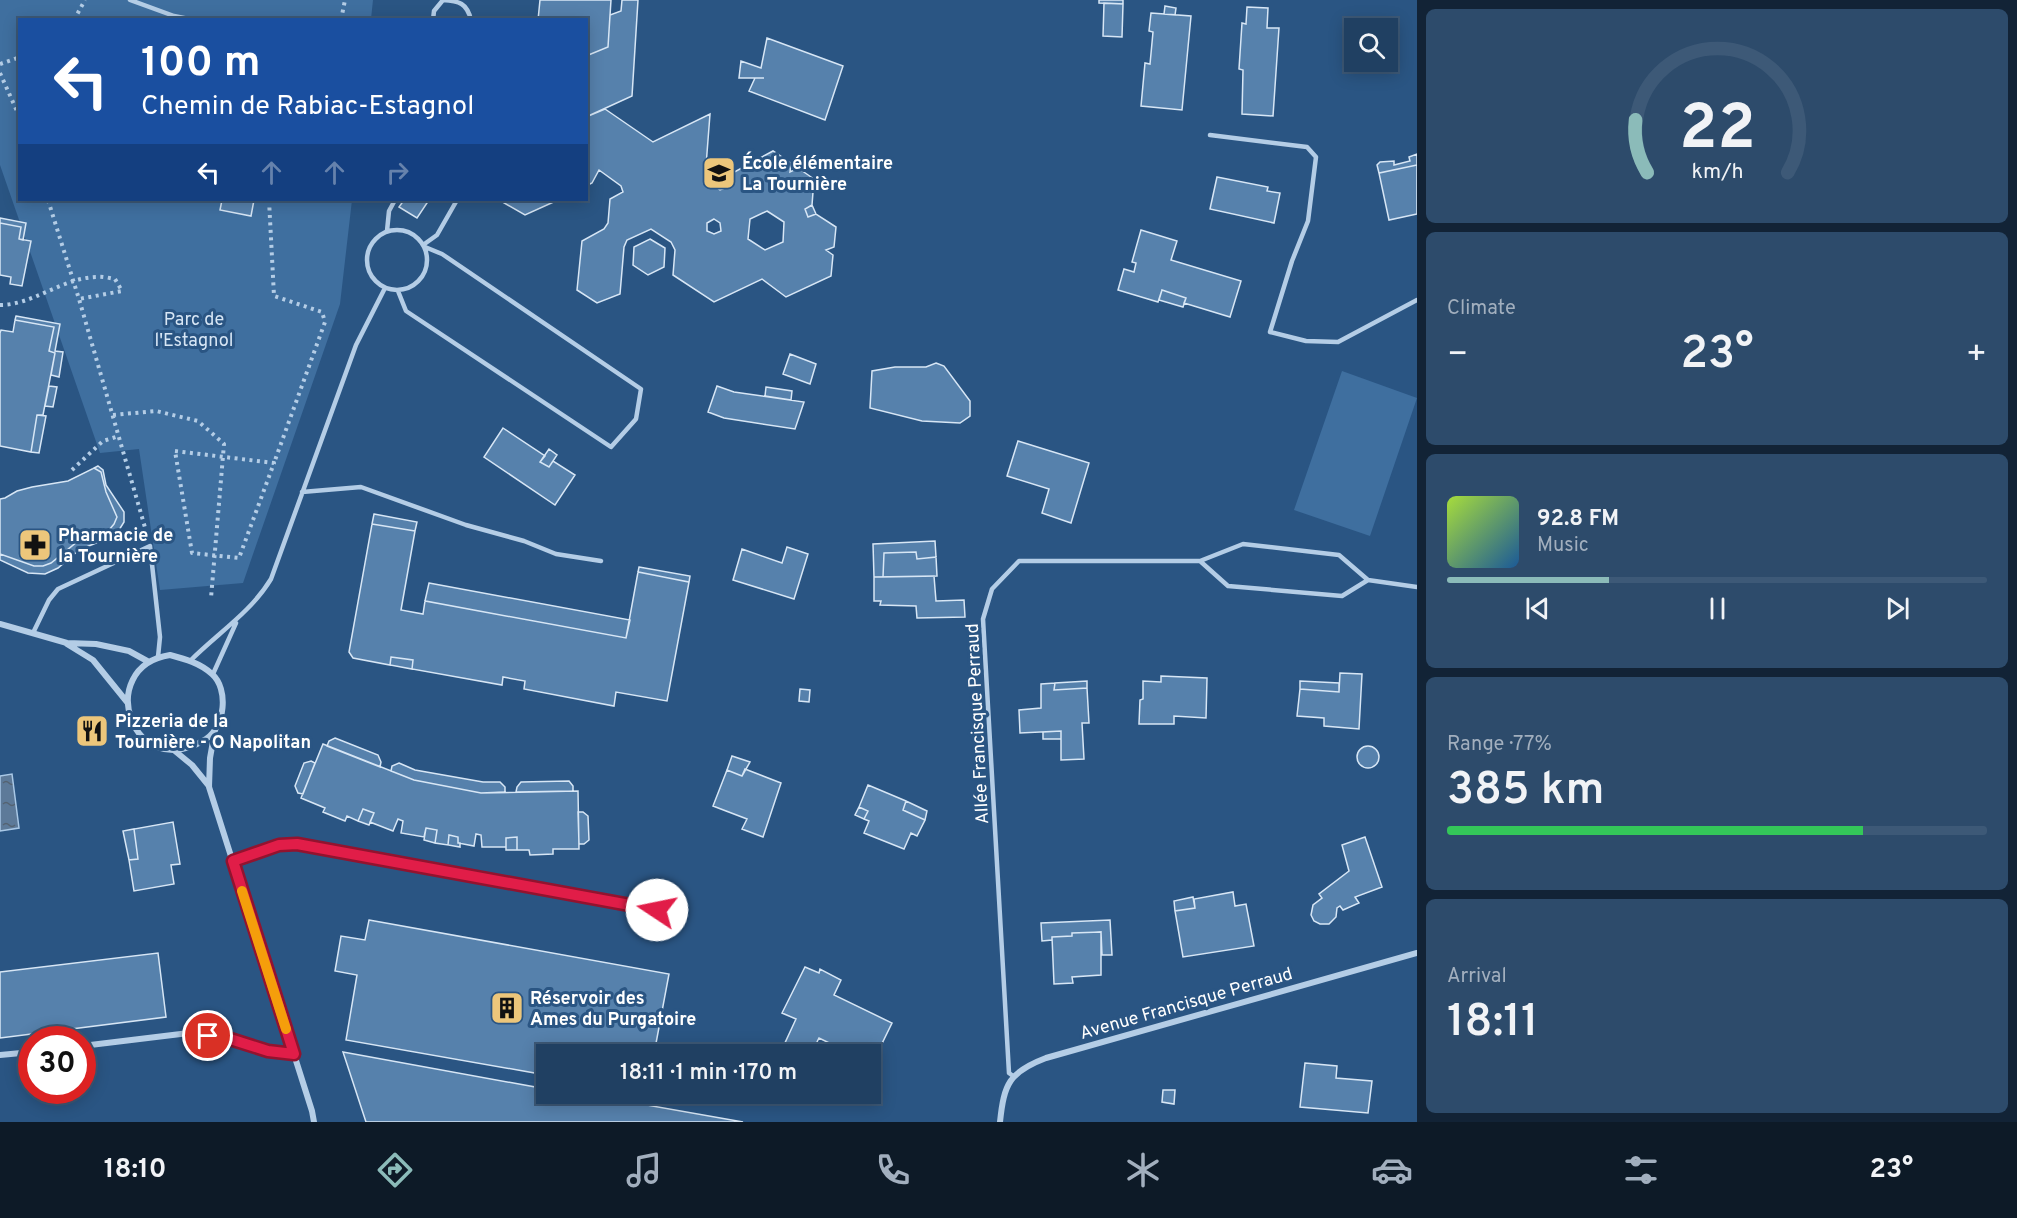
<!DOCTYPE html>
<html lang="en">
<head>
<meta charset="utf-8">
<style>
	:root { --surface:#204062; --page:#2d4b6b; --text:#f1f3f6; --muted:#a2afbe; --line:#3d5977; --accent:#8bbbb9 }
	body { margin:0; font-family:Overpass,sans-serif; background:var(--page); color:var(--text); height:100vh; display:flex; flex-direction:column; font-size:22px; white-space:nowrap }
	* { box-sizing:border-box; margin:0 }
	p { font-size:20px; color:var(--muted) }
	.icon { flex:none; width:33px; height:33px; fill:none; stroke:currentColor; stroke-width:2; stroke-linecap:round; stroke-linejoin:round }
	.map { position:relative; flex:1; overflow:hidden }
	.details { display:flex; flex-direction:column; gap:9px; padding:9px; background:#122336; width:600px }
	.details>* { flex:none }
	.hud { position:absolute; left:18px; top:18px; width:570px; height:183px; border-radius:0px; box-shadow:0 3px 15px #0003,0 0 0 2px var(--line); background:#1a4fa0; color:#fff; overflow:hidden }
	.tools { position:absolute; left:1344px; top:18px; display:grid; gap:12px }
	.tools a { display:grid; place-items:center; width:54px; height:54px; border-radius:0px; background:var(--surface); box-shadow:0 3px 15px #0003,0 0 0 2px var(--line); font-size:30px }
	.speed { position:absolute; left:18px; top:1026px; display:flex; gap:12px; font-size:30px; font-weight:700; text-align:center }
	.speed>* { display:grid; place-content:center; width:78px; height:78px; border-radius:50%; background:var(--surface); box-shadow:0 3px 15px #0003,0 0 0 2px var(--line); line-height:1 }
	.speed .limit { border:9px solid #d22; background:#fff; color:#111 }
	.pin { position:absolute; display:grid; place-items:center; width:51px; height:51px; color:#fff; margin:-26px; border:3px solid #fff; border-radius:50%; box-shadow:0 2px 6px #0007 }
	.me { position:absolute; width:66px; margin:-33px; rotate:281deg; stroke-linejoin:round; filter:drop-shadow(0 0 4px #0008) }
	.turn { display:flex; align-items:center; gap:21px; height:126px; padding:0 24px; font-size:27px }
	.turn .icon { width:78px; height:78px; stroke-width:2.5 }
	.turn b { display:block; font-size:42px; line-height:51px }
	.lanes { display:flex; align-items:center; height:57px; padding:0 24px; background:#0003; justify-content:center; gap:30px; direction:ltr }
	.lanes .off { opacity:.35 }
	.big { font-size:45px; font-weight:600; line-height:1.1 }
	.details .card { flex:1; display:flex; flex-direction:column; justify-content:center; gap:9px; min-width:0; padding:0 21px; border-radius:9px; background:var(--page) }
	.details .dial { align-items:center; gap:0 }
	.dial svg { height:156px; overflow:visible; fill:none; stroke:var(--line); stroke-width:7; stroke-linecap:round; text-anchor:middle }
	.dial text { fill:var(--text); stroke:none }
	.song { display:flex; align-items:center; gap:18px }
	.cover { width:72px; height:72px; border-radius:9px; background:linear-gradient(135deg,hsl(80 70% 55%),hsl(210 70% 35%)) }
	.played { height:6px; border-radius:3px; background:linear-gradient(90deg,var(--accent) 30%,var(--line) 30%) }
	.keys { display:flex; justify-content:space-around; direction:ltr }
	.heat { display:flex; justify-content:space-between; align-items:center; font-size:33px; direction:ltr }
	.charge { height:9px; border-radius:4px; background:linear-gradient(90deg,#34c759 77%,var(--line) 0) }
	.trip { position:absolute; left:536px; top:1044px; width:345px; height:60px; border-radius:0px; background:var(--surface); box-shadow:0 3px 15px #0003,0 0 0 2px var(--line); font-weight:600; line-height:60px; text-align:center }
	.menu { display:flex; height:96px; justify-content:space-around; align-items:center; background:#0d1a27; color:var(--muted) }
	.menu .icon { width:42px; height:42px }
	.menu .current { color:var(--accent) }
	.menu b { font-size:27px; color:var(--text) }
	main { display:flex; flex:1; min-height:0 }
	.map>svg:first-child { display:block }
</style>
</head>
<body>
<main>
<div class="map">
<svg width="1417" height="1122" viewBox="0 0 1417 1122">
	<defs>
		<pattern id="water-ripples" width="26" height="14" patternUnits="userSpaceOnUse" patternTransform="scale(1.5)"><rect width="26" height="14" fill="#5d7a99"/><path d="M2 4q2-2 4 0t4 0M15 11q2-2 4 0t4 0" fill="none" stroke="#546372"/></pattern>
	</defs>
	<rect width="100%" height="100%" fill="#2a5583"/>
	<!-- park -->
	<path fill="#3f6f9f" d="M0,0H373L371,19L20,20V200H352L340,304L243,583L160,590L139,449L100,453L0,165Z
		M1342,371L1417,398L1370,536L1294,510Z"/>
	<!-- water -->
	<path fill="url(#water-ripples)" stroke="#a9c8e6" stroke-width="1.5" d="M12,774L19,828L0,831V776Z"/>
	<!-- building -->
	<path fill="#5681ac" stroke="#d7e6f5" stroke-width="1.5" fill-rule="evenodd" d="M540,0H611L608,47L586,56V20H538Z
		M622,0H638L632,96L586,117V56L608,47L610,15L621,11Z
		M1099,0H1123V4L1099,3Z
		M1104,3L1123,4L1122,37L1103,36Z
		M1165,6L1176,8L1175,15L1164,14Z
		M1247,7L1268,8L1267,28H1279L1273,116L1242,114L1243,70L1239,69L1242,23L1246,24Z
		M1151,13L1191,16L1182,110L1141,106L1145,63L1150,64L1153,32L1149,31Z
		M767,38L843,66L825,120L749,91L755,78H764H739L741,61L761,68Z
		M605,109L653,142L710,114L705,179L720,190L725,188L727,176L773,151L791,163L790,172L798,168L814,179L812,205L805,209L808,217L816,214L836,227L834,247L826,250L833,255L831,276L786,297L762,279L714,302L673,275L675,250L671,242L651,229L627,240L624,247L620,294L597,303L577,290L582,241L604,229L608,223L610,199L623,192L621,186L599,170L592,183L586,186V117ZM767,211L784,222L783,242L765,250L748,239L750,219ZM714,219L720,223L721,231L714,234L707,231V223Z
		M1417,154V165L1379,173L1377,165L1380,162L1394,161V165L1410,161L1409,157Z
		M1417,165V214L1389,220L1379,173Z
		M1217,177L1268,187L1267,191L1280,193L1274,223L1210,209Z
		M222,200H254L251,216L220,210Z
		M404,200H429L417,218L399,207Z
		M499,200H558L525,215Z
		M812,205L816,214L808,217L805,209Z
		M0,218L26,223L23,240L19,239L21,227L0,223Z
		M0,223L21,227L19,239L31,241L22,286L10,284L11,277L0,275Z
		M1141,230L1177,241L1171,260L1241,281L1230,317L1184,303L1186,298L1162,290L1158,302L1118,290L1124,269L1134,272L1136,263L1132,262Z
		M650,239L665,248L664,267L648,275L633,265L634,247Z
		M1162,290L1186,298L1183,307L1159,300Z
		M16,316L60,324L55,351L63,352L59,377L51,375L55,353L49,351L54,327L15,320Z
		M15,320L54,327L49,351L55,353L43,415H37L31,452L0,446V333L1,330L13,332Z
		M790,354L816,364L810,384L783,374Z
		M936,363L944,366L970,401V416L960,423L922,421L870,408L872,371L895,367H926Z
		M49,386L57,387L53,407L45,406Z
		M717,386L734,392L804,402L795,429L724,418L708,412Z
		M766,387L792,391L791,400L765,396Z
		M37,415L46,416L39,453L31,452Z
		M503,428L545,456L540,462L549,467L553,461L575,475L555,505L484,457Z
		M1018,441L1089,463L1071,523L1042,513L1049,489L1007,476Z
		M549,449L557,455L549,467L540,462Z
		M98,466L103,470L106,485L124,512V522L116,535L79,550L58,568L45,574L28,573L0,560V554L34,566H43L51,563L77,542L88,536L109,530L114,524L117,517L106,492L101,472L94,468Z
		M94,468L101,472L106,492L117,517L114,524L109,530L88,536L77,542L51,563L43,566H34L0,554V499L5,498L17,491L32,487L68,481Z
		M374,514L417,522L415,531L372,524Z
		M372,524L415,531L401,610L423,614L425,601L626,638L638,572L689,582L667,701L616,692L614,706L524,689L525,681L503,677L502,685L412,669L413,660L391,657L390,665L353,658L349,652Z
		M935,541L936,557L917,559L916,552L884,553L883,577H874L873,544Z
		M787,547L808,554L794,599L733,580L742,549L782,563Z
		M916,552L917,559L936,557L937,576L883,577L884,553Z
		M639,567L690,576L689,582L638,572Z
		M934,576L936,601L964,600L965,617L917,618L916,606L880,605L881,601H874V577Z
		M429,583L630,620L626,638L425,601Z
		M391,657L413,660L412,669L390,665Z
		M1340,673L1362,674L1359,729L1324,726V718L1297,716L1300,689L1339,692Z
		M1161,676L1207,678L1206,718L1174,716V724H1139L1140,700L1143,699V681L1161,682Z
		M1087,681V688L1054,690L1055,683Z
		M1300,681L1339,683V692L1300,689Z
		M1055,683L1054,690L1087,688L1089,723H1082L1084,759L1061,760V731L1020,733L1019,710L1041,708V684Z
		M800,689L810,690L809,702L799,701Z
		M1061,731V739H1043V732Z
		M335,738L378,755L381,762L380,767L327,746L329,741Z
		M323,744L414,780L481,793L578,791L579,849H553V854L530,855L529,850H517V837L506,838V847H482L481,835L476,834L474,846L458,843V837L449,835L448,845L435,843L437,830L426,828L424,837L401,833L403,821L398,819L393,831L370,822L374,813L363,809L358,821L347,816L345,821L323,812L325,808L301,798Z
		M1357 757a11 11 0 1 1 22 0a11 11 0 1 1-22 0Z
		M732,756L750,762L742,776L727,770Z
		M311,761L315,763L303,794L298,793L295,786L304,763Z
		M399,763L415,770L483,782H500L505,787V792L481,793L414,780L391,771L392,766Z
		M745,769L781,783L763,837L742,829L747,819L713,806L727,770L742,776Z
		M569,781L573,786V791L516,792L517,787L521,782Z
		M868,785L906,801L903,810L925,820L917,836L911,833L904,849L864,833L869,821L864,819L868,811L859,807Z
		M906,801L927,811L925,820L903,810Z
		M859,807L868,811L864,819L855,815Z
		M363,809L374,813L369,825L358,821Z
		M578,812H583L588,816L589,840L584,844H579Z
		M173,822L180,864L171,865L174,884L134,891L129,860L138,859L134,829Z
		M426,828L437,830L435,843L424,840Z
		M134,829L138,859L129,860L123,831Z
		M449,835L458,837V843H460V847L448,845Z
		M517,837V850H506V838Z
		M1365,837L1382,887L1355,897L1359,903L1343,910L1340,906L1337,908L1336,917L1329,924H1320L1314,921L1311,915L1313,905L1322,898L1319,894L1349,871L1342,845Z
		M1233,892L1235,906L1246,904L1254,946L1183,957L1175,911L1195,908L1194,899Z
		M1193,897L1195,908L1175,911L1174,901Z
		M369,920L669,974L654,1054H546V1075L346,1040L357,975L335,971L341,936L365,940Z
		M1110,920L1112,955H1102L1101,932L1072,933V936L1052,937V940L1042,941L1041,923Z
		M1101,932V975L1072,977L1073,983L1054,984L1052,937L1072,936V933Z
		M158,953L166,1017L0,1038V972Z
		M805,967L819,973L820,969L841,980L834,995L892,1023L870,1068V1054H852L819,1038L811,1054H803L784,1045L796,1019L782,1013Z
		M343,1052L546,1089V1094H569L612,1101L613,1099L743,1122H366Z
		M1305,1063L1337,1066L1336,1078L1372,1081L1368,1113L1300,1107Z
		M1163,1090H1175L1174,1104L1162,1102Z"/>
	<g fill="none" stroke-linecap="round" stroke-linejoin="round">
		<!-- path -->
		<path stroke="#b4cde6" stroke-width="4" stroke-dasharray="3 4.5" stroke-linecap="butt" d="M74,20L85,0
			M341,20L345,0
			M0,64L20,57
			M0,73L20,118
			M48,200L79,299L146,531
			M269,200L274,296L322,312L325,322L274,463
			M0,305C33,305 62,278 96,277C102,276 109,278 115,279L122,291L79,299
			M113,415L156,411L198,421L224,444L211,598
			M175,451L274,463L239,558L192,553Z
			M72,470L103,441L119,436"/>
		<!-- lane -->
		<path stroke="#b4cde6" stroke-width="4.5" d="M130,0L174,16L194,20
			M433,20L434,11L443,0C459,1 467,3 471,20
			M1210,135L1307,147L1316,157L1308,221L1292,261L1270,332L1306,341L1338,342L1417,300
			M367 260a30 30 0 1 1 60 0a30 30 0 1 1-60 0Z
			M387,231L389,211L395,200
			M423,245L437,235L457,200
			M398,291L406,311L611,447L636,419L641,389L442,254L425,247
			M302,492L361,487L466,525L524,541L556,554L601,561
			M1243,544L1339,555L1368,580L1342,596L1228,586L1200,561Z
			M1368,580L1417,587
			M33,633L49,600L58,589L150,546L160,637L158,657
			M191,660C218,633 251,612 271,579L356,345L385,288
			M213,674L236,623
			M268,1051L294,1054
			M1013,1076L1009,1073L983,619L992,589L1019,561H1200"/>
		<!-- street -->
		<path stroke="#b4cde6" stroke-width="6" d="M0,624L67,643L96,644L129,651L149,662
			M67,644L93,660L127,702
			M170,655C185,659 200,663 212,674C229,689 225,727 206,739C132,786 93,667 170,655Z
			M215,730L210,758L209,787L312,1111L314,1122
			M175,751L192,765L209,786
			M233,861L279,845L297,844L657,910
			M82,1046L189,1033L227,1039L268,1051
			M0,1055L32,1052
			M1000,1122C1004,1084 1009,1072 1046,1058L1417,953"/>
	</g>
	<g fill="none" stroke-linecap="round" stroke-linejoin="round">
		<!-- route casing -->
		<g stroke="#92132f" stroke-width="15">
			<path id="route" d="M208,1036L227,1038L268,1051L294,1054L233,861L279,845L297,844L657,910"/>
		</g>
		<!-- route -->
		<use href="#route" stroke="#e11d48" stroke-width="10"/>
		<!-- slow -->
		<path stroke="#f59e0b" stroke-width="10" d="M242,891L286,1029"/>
	</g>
	<!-- icons -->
	<defs>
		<g id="school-square" transform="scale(1.725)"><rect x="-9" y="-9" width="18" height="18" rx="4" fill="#ecc67b" stroke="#2a5583"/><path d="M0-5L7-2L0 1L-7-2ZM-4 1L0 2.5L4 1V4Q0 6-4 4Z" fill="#111"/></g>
		<g id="pharmacy-square" transform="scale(1.725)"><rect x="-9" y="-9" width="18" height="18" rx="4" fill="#ecc67b" stroke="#2a5583"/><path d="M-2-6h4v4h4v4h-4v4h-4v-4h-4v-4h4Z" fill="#111"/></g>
		<g id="restaurant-square" transform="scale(1.725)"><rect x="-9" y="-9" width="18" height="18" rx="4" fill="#ecc67b" stroke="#2a5583"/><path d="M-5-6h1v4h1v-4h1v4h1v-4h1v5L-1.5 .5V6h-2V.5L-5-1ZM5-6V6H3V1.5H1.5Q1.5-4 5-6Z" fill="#111"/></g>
		<g id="building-square" transform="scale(1.725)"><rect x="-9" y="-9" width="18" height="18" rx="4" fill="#ecc67b" stroke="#2a5583"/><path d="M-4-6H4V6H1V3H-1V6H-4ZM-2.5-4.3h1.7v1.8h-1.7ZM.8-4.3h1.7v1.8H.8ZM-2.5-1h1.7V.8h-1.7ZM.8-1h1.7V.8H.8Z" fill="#111"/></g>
	</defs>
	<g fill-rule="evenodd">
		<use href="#school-square" x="719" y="173"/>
		<use href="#pharmacy-square" x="35" y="545"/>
		<use href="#restaurant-square" x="92" y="731"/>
		<use href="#building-square" x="507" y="1008"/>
	</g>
	<g text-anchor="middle" stroke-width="6" stroke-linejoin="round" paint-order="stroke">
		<!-- poi labels -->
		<g font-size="18" font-weight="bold" fill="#fff" stroke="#2a5583" text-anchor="start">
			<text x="742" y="169">École élémentaire<tspan x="742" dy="21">La Tournière</tspan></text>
			<text x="58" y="541">Pharmacie de<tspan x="58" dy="21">la Tournière</tspan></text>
			<text x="115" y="727">Pizzeria de la<tspan x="115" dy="21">Tournière - O Napolitan</tspan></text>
			<text x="530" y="1004">Réservoir des<tspan x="530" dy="21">Ames du Purgatoire</tspan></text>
		</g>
		<!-- park labels -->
		<g font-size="18" fill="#d7e6f5" stroke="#2a5583">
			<text x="194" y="325">Parc de<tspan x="194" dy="21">l'Estagnol</tspan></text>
		</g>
		<!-- street labels -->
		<g font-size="18" fill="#fff" stroke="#2a5583">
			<text transform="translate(977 724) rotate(-93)" y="6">Allée Francisque Perraud</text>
			<text transform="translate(1186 1003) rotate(-16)" y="6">Avenue Francisque Perraud</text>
		</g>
	</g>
</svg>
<div class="tools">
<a><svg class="icon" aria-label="search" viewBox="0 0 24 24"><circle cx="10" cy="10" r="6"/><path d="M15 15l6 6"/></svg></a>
</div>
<div class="speed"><div class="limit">30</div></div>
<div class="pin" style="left:208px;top:1036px;background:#d93025"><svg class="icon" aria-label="arrive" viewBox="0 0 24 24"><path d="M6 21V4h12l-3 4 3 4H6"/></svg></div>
<svg class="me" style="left:657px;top:910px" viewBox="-20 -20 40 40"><circle r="19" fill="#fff"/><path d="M0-13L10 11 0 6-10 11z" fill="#e11d48"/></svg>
<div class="trip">18:11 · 1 min · 170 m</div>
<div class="hud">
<div class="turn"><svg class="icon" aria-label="left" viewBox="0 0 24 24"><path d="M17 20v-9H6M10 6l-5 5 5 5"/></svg><div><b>100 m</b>Chemin de Rabiac-Estagnol</div></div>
<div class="lanes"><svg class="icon" aria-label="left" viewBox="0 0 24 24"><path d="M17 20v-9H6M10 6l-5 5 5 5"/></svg><svg class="icon off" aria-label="ahead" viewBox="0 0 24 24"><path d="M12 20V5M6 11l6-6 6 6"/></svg><svg class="icon off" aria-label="ahead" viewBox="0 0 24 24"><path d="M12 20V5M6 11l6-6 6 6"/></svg><svg class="icon off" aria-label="right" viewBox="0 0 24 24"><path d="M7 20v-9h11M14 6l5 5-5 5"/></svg></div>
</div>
</div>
<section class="details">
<div class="card dial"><svg viewBox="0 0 100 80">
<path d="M14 69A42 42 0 1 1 86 69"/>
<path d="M14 69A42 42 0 0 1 8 42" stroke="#8bbbb9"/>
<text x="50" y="56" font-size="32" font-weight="700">22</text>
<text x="50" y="72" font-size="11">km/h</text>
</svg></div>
<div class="card"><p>Climate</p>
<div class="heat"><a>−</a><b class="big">23°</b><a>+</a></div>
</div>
<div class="card">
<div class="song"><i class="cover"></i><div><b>92.8 FM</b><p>Music</p></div></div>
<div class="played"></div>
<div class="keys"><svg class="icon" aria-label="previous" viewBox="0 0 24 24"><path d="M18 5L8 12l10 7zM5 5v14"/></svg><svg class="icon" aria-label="pause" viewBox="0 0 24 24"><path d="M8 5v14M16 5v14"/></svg><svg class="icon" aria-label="next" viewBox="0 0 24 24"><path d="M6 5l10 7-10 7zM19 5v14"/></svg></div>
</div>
<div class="card"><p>Range · 77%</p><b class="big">385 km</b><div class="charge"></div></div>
<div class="card"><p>Arrival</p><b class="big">18:11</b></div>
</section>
</main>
<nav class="menu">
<b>18:10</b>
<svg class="icon current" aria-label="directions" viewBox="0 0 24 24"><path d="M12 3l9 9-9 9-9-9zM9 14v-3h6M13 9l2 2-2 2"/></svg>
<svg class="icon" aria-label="music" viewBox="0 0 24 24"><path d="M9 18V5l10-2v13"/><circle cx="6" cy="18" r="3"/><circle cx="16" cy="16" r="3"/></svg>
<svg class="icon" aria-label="phone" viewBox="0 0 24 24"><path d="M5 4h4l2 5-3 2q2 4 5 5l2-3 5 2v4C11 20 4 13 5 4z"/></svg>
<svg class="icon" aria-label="climate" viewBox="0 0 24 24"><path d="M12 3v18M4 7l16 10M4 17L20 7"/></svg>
<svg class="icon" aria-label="car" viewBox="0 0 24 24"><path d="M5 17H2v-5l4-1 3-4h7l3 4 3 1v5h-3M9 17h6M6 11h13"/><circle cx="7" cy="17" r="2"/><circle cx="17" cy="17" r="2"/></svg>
<svg class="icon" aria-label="filters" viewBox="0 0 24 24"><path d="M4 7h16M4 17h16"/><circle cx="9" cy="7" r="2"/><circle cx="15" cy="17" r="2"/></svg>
<b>23°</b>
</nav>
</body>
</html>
